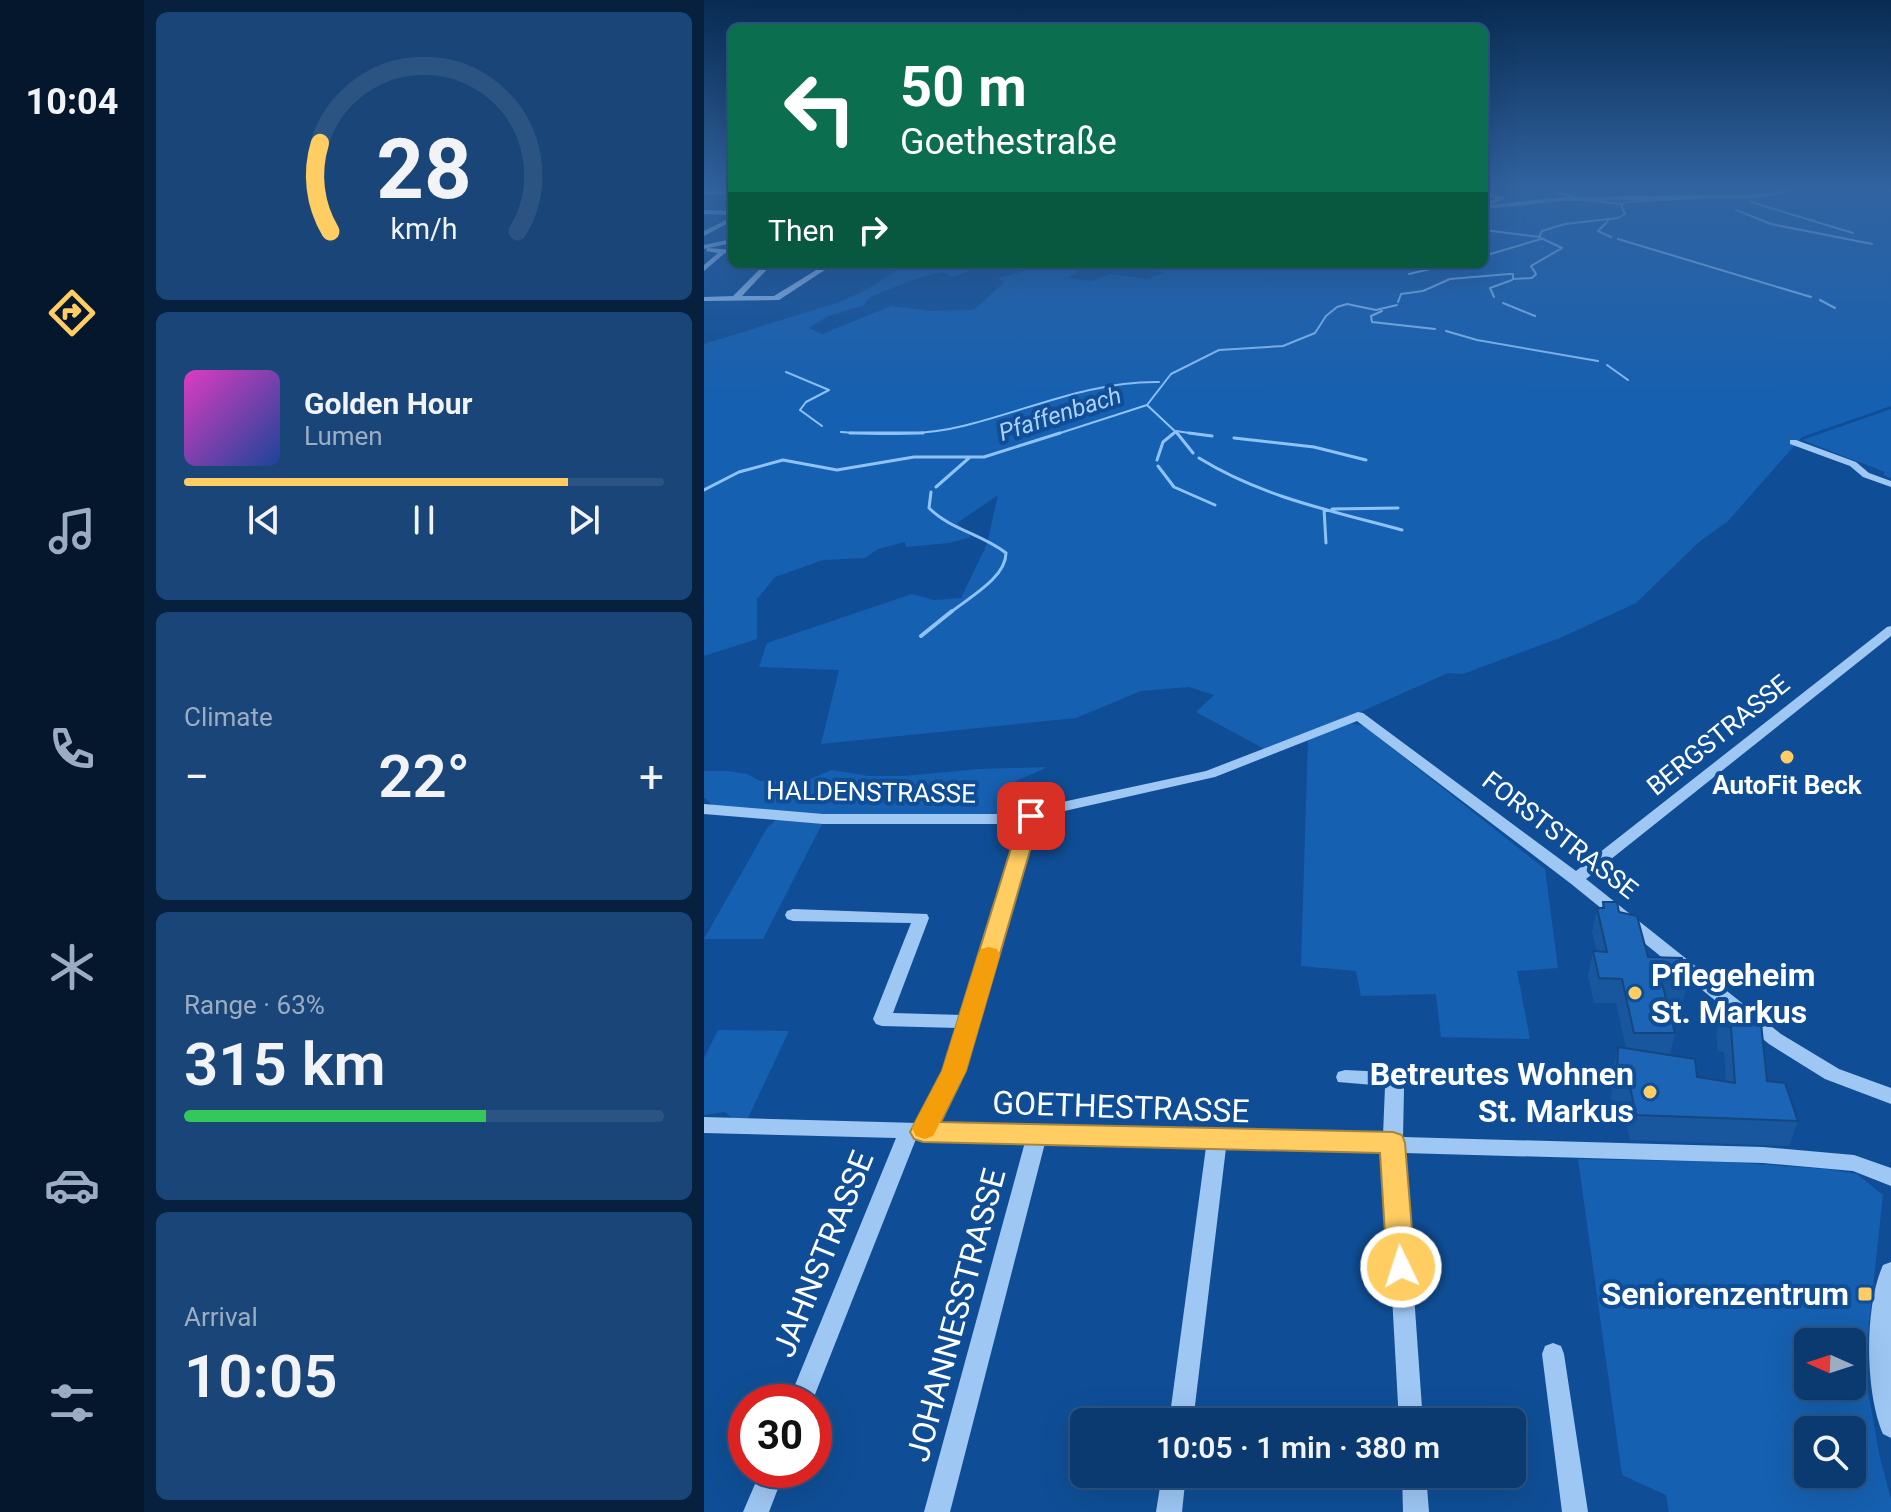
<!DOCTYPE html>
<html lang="en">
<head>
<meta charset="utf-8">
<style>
	:root { --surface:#0b3a70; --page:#194578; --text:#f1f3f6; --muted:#9aadc3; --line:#2b5483; --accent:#ffcd61 }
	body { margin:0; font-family:Roboto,sans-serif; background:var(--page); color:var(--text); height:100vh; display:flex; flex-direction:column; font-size:30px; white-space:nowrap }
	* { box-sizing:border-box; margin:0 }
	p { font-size:26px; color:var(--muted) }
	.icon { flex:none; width:44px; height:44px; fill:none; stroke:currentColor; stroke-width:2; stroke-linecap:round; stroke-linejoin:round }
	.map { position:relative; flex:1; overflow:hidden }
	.drawer { display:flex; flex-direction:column; gap:12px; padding:12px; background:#06203e; width:560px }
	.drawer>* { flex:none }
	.hud { position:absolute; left:24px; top:24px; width:760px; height:244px; border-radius:12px; box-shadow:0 8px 32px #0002,0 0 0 2px var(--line); background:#0b6e4f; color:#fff; overflow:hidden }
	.needle { width:52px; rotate:273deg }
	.fabs { position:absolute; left:1090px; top:1328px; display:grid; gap:16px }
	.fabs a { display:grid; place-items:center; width:72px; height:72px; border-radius:12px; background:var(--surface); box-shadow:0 8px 32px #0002,0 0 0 2px var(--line); font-size:40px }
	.speed { position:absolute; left:24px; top:1384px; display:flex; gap:16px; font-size:40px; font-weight:700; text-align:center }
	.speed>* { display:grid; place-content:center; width:104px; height:104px; border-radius:50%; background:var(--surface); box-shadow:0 8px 32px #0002,0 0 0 2px var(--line); line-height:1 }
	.speed .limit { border:12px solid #d22; background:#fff; color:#111 }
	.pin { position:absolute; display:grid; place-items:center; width:68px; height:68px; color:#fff; margin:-34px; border-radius:16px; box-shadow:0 4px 12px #0006 }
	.me { position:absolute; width:88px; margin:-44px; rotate:356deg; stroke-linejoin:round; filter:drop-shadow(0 0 6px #0008) }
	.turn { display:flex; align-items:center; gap:28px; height:168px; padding:0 40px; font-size:36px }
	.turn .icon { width:104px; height:104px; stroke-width:2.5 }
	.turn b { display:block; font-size:56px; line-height:68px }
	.then { display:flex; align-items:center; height:76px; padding:0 40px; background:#0003; gap:16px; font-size:30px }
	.big { font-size:60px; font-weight:600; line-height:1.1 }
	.drawer .tile { flex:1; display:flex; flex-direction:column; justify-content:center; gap:12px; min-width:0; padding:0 28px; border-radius:12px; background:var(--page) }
	.drawer .dial { align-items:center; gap:0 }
	.dial svg { height:208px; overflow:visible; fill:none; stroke:var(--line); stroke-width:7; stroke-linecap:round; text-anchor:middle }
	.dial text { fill:var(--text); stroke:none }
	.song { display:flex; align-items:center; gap:24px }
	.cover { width:96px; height:96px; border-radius:12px; background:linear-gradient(135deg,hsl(310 70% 55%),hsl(220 70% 35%)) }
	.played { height:8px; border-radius:4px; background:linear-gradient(90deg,var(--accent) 80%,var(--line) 80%) }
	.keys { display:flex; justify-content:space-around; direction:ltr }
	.heat { display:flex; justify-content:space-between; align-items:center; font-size:44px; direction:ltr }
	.charge { height:12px; border-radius:6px; background:linear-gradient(90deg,#34c759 63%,var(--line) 0) }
	.trip { position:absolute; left:366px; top:1408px; width:456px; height:80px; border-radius:12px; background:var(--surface); box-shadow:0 8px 32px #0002,0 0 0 2px var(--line); font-weight:600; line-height:80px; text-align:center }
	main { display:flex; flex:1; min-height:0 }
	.menu { display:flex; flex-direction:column; width:144px; justify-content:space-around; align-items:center; background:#04172d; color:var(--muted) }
	.menu .icon { width:56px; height:56px }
	.menu .on { color:var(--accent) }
	.menu b { font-size:36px; color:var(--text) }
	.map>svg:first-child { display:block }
</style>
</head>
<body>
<main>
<nav class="menu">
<b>10:04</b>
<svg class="icon on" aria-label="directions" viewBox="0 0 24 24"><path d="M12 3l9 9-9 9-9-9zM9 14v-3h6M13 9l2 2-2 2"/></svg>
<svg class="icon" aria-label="music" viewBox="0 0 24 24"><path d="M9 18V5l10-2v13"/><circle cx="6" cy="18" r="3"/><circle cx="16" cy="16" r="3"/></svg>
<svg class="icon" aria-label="phone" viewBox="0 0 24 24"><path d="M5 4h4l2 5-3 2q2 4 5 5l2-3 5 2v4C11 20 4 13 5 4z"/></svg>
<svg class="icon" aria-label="climate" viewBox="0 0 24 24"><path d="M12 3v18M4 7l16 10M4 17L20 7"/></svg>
<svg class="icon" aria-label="car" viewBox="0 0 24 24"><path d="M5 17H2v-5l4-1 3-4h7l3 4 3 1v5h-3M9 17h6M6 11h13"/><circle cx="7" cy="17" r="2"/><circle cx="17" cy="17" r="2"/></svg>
<svg class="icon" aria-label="filters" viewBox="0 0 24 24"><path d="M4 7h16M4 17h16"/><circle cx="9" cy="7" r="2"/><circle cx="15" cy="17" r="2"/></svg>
</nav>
<section class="drawer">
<div class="tile dial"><svg viewBox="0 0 100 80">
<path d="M14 69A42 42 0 1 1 86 69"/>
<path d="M14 69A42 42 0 0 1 10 35" stroke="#ffcd61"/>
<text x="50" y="56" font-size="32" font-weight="700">28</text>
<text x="50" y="72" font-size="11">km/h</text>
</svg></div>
<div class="tile">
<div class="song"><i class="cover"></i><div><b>Golden Hour</b><p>Lumen</p></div></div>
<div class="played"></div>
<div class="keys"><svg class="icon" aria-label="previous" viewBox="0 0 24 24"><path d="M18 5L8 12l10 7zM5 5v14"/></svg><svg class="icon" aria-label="pause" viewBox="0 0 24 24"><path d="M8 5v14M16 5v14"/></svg><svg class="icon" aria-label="next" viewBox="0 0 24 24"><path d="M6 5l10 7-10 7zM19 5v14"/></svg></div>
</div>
<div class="tile"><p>Climate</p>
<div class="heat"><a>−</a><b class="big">22°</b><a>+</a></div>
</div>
<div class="tile"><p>Range · 63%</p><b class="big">315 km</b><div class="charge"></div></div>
<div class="tile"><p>Arrival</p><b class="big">10:05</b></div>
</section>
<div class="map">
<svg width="1187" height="1512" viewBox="0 0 1187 1512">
	<rect width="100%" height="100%" fill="#0f4e96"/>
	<!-- green -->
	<path fill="#1660b1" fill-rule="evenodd" d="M780,187H1187V406L1098,437L1024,521L995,542L932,603L856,638L759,674L744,673L566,752L492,712L510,695L485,687L437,691L372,718L117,744L135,670L55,667L63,643L208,594L230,600L257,598L283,544L294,495L253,523L267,537L245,543L202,547L201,542L174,549L161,558L119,560L71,577L53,599V639L0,656V344L133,303L164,289L202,264H284L248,277L238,272L211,279L166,297L160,305L124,316L105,328L118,334L187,306L224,311L270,310L300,282L294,278L339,266L377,269L365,278L387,281L406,274L444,279L460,272L411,264H780Z
		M1187,409V478L1179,475L1181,472L1098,440Z
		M645,723L660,726L841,869L854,968L813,971L826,1039L737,1037L732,994L657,996L652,971L597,966L604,739Z
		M343,767C315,782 294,780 295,815H126L9,806L0,797V771H24L43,774L56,781H101L128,770L164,776H199L275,769Z
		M73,819L119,822L59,939H0L63,828Z
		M14,1030L85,1031L44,1118H28L21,1112L0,1115V1058Z
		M874,1159L1022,1162L1122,1169L1153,1174L1179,1195L1160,1369L1176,1458L1187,1499V1512H965L962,1495L918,1475ZM1104,1342H1148V1386H1104ZM1104,1430H1148V1474H1104Z"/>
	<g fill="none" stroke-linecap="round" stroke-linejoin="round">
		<!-- stream-far2 -->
		<path stroke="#8fc3f8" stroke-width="2" d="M853,193L870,197
			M880,200L917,204
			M1047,202L1149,233
			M1032,210L1067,224L1168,244
			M904,221L894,231L907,237
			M780,230L835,237
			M914,239L1107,297
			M780,256L837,239
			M705,274L747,264
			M790,297L786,288L808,280
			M1116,300L1131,308
			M694,302L697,294L719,291L746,279L805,274H809V279L828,278L832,274L827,266L858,248L835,237L838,231L861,224L914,218L921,214L917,205L922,202L996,198
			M799,303L831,316
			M678,311L667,316L668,322L731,329
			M742,331L773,340L894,361
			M903,365L924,380
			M82,372L125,390L102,402L96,410L118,426
			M443,405L475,435
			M137,432C178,435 219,436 259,426C325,410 385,381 455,382
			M350,435L443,405L467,374L515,350L579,346L611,333L622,316L633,307L643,304L672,310L693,305
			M468,435L472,431L499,435"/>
		<!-- stream-far1 -->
		<path stroke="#8fc3f8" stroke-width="3" d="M146,433H219
			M473,433L489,453
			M485,433L508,436
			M530,438L610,447L662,460
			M495,458C558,497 628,511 698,530
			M453,460L459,442L470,433
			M454,466L470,487L511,505
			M232,487L265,458
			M0,490L35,472L79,460L133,470L210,457H280L356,433
			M227,492L225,508C247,530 278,534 302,553C302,578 264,598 246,613
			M620,509L622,543
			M628,509L694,508"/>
		<!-- stream -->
		<path stroke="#8fc3f8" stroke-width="4" d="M217,636L248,611"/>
		<!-- minor -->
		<path fill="#9ec7f4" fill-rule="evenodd" d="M1080,187H1085L1081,193L1054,198L858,201L780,209V205H786L784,202L792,198L780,195V191L801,198L787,205L858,197L1054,194L1077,191Z
			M28,190V194L0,195V191Z
			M0,210L28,211V215L0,214Z
			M28,217V221L0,236V231Z
			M28,239V243L4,248L28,250V254L21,253L0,271V265L14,253L2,251L3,248L0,249V245Z
			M61,264H68L38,296H70L122,264H130L75,300L0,301V297L29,296Z
			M1086,440H1092L1152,462L1165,473L1187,481V487L1159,477L1146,466L1086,444Z
			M1187,626V636L882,879L1077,1034L1135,1069L1187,1088V1104L1121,1079L1065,1044L866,883L653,721L511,777L334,817L259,1071L233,1124L679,1136L681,1086L634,1082L632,1077L634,1072L641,1070L683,1072L696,1077L700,1089L699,1137L1059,1147L1150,1155L1187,1168V1186L1149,1171L1059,1163L700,1153L719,1422H695L680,1152L522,1148L489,1422H465L502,1147L341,1143L246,1512H220L321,1142L212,1139L108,1402H84L192,1138L0,1133V1117L214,1123L241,1071L254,1028L178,1026L172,1024L169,1019L207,923L89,921L83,919L81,915L83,911L89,909L223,914L225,918L189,1013L258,1015L318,820L303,824H119L0,814V804L119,814H303L502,771L654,712L659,713L872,871L1183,627Z
			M1187,1262V1438L1179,1434C1161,1392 1160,1307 1179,1265Z
			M849,1343L857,1346L860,1354L884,1512H858L838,1354L841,1346Z
			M57,1470H81L65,1512H39Z
			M458,1474H482L478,1512H452Z
			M698,1474H722L725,1512H699Z"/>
	</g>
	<!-- wall -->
	<path fill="#18579d" d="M899,902L915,912L944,957L984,980L978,1005L963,1004L971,1033L966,1055L993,1077L1022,1081L1020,1052L1014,1051L1012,1033L1019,1009L1063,1081L1094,1121L1085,1146L926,1140L919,1102L907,1100L908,1072L914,1047L922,1048L912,1003H890L884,976L889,951H893L888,932L893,908H898Z"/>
	<!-- building -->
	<path fill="#1c65b6" stroke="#14477f" stroke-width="2" d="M899,902H913L915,912L933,916L944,957L978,958L984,980L957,979L971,1033H930L918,979L895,978L889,951L903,952L893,908H900Z
		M1019,1009L1056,1013L1063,1081L1081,1083L1094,1121L932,1115L924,1077L913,1075L914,1047L991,1059L993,1077L1031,1083L1027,1027L1021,1026Z"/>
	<!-- sky -->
	<linearGradient id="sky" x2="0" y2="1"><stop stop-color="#082b52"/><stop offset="0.47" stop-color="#3163a0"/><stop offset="1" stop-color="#3163a0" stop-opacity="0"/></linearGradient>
	<rect width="1187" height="399" fill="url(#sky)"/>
	<!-- route -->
	<path fill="#ffcd61" stroke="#a6853f" stroke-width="2" d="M327,810L336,816L262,1071L237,1122L689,1132L698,1135L701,1143L711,1267L707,1276L697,1280L687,1276L683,1267L676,1153L219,1142L210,1139L206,1132L238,1071L317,816Z"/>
	<!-- slow -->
	<path fill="#f59e0b" d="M285,947L293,949L296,955L262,1071L229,1136L221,1139L212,1136L208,1128L238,1071L274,955L277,949Z"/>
	<!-- markers -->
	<g fill="#ffcd61" stroke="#0f4e96" stroke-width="3">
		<circle cx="1083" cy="757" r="8"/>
		<circle cx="931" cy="993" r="8"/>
		<circle cx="946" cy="1092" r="8"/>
		<rect x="1153" y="1286" width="16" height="16" rx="4"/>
	</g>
	<g text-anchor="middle" stroke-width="8" stroke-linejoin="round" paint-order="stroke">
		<!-- far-water labels -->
		<g font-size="24" font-style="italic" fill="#aad1fb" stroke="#0f4e96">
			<text transform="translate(356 414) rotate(-18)" y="8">Pfaffenbach</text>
		</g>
		<!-- street labels -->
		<g font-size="26" fill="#fff" stroke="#0f4e96">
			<text transform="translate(1014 735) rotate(-39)" y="9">BERGSTRASSE</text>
			<text transform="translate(167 792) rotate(1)" y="9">HALDENSTRASSE</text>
			<text transform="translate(856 835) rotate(38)" y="9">FORSTSTRASSE</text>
		</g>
		<!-- poi labels -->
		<g font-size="26" font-weight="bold" fill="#fff" stroke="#0f4e96">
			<text x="1083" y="794">AutoFit Beck</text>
		</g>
		<!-- near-poi labels -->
		<g font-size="32" font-weight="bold" fill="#fff" stroke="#0f4e96" text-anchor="end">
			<text x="947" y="986" text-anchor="start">Pflegeheim<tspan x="947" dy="37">St. Markus</tspan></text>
			<text x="930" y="1085">Betreutes Wohnen<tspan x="930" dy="37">St. Markus</tspan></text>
			<text x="1145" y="1305">Seniorenzentrum</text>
		</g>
		<!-- near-street labels -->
		<g font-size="32" fill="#fff" stroke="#0f4e96">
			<text transform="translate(417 1107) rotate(2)" y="11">GOETHESTRASSE</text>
			<text transform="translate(119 1254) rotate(-68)" y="11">JAHNSTRASSE</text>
			<text transform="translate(252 1315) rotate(-75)" y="11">JOHANNESSTRASSE</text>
		</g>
	</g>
</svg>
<div class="fabs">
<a><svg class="needle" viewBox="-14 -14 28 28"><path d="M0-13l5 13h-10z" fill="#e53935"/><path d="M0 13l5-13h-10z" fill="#9aadc3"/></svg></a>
<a><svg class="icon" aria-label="search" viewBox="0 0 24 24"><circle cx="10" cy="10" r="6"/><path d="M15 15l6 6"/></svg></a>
</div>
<div class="speed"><div class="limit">30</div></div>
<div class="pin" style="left:327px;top:816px;background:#d93025"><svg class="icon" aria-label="arrive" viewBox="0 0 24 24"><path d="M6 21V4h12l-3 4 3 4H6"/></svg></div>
<svg class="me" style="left:697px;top:1267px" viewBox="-20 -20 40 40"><circle r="17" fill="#ffcd61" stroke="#fff" stroke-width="3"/><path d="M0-11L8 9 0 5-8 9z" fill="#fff"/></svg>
<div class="trip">10:05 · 1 min · 380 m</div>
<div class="hud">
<div class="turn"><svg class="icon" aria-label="left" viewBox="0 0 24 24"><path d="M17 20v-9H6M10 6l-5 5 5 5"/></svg><div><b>50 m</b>Goethestraße</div></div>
<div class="then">Then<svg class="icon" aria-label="right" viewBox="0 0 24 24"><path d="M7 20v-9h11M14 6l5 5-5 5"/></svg></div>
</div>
</div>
</main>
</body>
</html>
